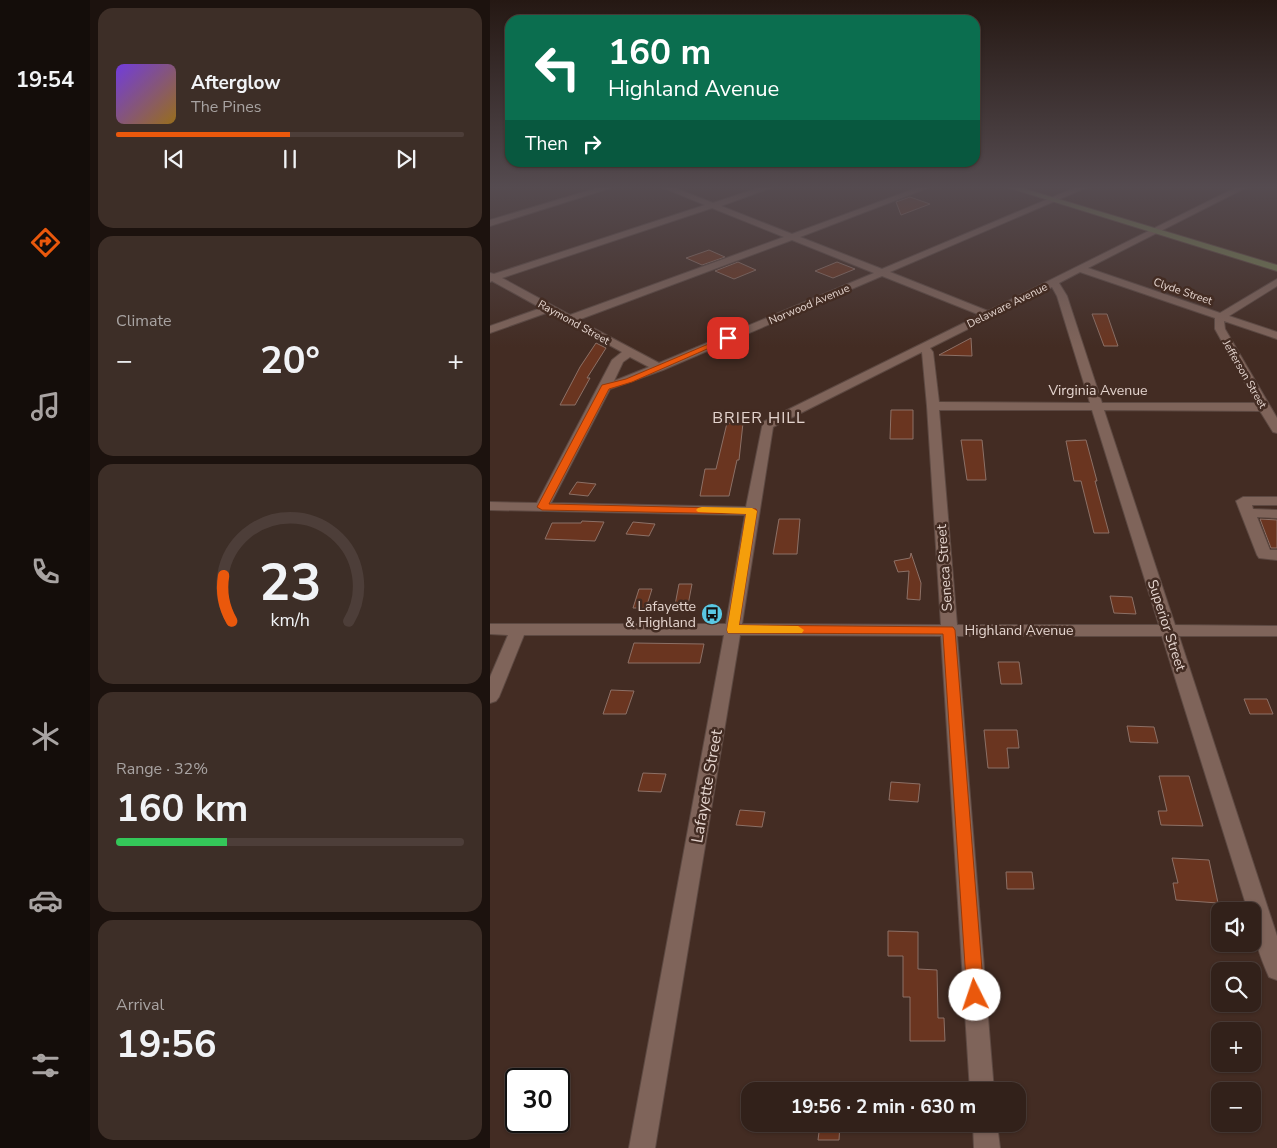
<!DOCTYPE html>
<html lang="en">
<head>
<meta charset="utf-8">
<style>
	:root { --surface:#32211a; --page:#3d2e27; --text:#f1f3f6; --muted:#a8a3a2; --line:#4d3e39; --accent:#ea580c }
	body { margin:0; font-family:"Nunito Sans",sans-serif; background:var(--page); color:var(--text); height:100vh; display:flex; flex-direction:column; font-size:19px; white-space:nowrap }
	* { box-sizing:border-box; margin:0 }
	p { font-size:16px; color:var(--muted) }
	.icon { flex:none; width:28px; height:28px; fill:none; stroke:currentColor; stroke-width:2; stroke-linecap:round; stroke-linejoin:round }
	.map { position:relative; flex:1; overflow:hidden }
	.panel { display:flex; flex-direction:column; gap:8px; padding:8px; background:#1c120e; width:400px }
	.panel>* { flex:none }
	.hud { position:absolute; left:15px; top:15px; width:475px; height:152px; border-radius:15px; box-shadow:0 1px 4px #0004,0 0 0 1px var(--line); background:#0b6e4f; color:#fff; overflow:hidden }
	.controls { position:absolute; left:721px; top:902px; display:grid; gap:10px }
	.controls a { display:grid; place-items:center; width:50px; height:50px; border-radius:10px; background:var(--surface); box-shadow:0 1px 4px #0004,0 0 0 1px var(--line); font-size:25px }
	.speed { position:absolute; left:15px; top:1068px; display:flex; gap:10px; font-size:25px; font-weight:700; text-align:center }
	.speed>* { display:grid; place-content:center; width:65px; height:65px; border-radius:50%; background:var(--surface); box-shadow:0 1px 4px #0004,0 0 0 1px var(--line); line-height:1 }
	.speed .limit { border:2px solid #111; border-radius:8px; background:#fff; color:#111 }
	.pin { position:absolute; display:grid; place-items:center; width:42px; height:42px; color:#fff; margin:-21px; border-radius:10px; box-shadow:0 2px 8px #0006 }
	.me { position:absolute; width:55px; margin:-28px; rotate:356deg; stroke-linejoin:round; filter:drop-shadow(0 0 4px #0008) }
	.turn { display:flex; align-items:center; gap:18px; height:105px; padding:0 20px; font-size:22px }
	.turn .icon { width:65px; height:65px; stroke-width:2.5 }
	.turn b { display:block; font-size:35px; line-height:42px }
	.then { display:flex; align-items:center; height:48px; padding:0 20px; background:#0003; gap:10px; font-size:19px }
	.big { font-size:38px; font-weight:700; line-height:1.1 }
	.panel .card { flex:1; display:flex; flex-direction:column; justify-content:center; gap:8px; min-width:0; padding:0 18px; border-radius:15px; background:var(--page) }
	.panel .dial { align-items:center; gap:0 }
	.dial svg { height:130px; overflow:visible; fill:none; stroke:var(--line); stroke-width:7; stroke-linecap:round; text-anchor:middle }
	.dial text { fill:var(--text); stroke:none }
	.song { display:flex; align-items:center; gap:15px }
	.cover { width:60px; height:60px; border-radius:8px; background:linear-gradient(135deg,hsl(260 70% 55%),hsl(40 70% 35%)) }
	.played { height:5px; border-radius:2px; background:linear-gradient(90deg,var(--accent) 50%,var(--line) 50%) }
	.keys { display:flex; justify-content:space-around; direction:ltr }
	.heat { display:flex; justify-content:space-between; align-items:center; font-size:28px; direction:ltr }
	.charge { height:8px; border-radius:4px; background:linear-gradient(90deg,#34c759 32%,var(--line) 0) }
	.trip { position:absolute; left:251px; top:1082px; width:285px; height:50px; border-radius:15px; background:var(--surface); box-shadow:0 1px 4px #0004,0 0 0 1px var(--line); font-weight:700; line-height:50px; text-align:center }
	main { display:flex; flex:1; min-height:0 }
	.dock { display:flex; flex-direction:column; width:90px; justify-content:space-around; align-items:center; background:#140d0a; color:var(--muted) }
	.dock .icon { width:35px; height:35px }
	.dock .on { color:var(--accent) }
	.dock b { font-size:22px; color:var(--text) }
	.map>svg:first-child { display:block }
</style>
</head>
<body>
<main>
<nav class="dock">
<b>19:54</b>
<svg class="icon on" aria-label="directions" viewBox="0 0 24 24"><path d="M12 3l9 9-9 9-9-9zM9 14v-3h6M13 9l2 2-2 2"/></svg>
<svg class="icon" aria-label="music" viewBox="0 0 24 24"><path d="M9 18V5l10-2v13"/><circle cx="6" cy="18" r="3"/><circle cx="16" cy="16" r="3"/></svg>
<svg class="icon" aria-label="phone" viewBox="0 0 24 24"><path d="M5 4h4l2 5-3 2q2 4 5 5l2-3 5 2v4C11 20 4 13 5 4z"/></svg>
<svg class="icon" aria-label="climate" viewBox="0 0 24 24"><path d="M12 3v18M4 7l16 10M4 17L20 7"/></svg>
<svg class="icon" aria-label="car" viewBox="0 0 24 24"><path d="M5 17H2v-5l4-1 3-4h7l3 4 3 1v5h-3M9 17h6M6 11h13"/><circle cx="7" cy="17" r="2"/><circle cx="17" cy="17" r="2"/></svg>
<svg class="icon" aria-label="filters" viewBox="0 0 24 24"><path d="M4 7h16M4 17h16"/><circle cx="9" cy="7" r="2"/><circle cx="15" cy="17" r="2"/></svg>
</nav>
<section class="panel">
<div class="card">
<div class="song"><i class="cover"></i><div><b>Afterglow</b><p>The Pines</p></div></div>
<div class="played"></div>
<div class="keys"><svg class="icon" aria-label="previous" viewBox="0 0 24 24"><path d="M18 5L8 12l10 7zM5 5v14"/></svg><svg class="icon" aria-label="pause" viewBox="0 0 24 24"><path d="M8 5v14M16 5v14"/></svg><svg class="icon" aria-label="next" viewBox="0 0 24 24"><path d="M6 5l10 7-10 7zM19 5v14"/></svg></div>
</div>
<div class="card"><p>Climate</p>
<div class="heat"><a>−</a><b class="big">20°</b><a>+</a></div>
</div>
<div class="card dial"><svg viewBox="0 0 100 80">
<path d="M14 69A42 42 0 1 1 86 69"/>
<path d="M14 69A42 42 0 0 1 9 41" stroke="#ea580c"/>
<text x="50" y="56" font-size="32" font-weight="700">23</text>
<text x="50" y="72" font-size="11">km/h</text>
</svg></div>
<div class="card"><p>Range · 32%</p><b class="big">160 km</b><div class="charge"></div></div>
<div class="card"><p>Arrival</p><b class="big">19:56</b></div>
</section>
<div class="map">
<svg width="787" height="1148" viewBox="0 0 787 1148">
	<rect width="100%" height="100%" fill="#432c23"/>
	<!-- building -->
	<path fill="#6a3520" stroke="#8c7066" d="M420,197L440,204L411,215L406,202Z
		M219,250L235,257L212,265L196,258Z
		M248,262L266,270L244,279L225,271Z
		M347,262L365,269L343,278L325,271Z
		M602,314H617L628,346H614Z
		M481,338L482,356L449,355Z
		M106,343L116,348L97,378H100L85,405H70L90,367Z
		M401,410H423V439H400Z
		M237,423H253L249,460H247L239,496H210L215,469H226Z
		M471,440H492L496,480H477Z
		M596,440L607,481H605L619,533H604L591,481H584L576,441Z
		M87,482L106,484L98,496L79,494Z
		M289,519H310L307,554H283Z
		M770,519L787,520V548H781Z
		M92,521L114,522L105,541L55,539L62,523H91Z
		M143,522L165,524L159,536L136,534Z
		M421,553L431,583L430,600L417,599L419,571L408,572L404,561L420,558Z
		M189,584H202L198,605H185Z
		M149,589H162L156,608H143Z
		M620,596L642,597L646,614L624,613Z
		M144,643L214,644L210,663H138Z
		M508,662H529L532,684H511Z
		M121,690L144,691L136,714H113Z
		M754,699H777L783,714H760Z
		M637,726L664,727L668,743L640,742Z
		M494,730H527L529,748H517L519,768H498Z
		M153,773L176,774L171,792L148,791Z
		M669,776H699L713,826L671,825L668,811H677Z
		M401,782L430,784L428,802L399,800Z
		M250,810L275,812L272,827L246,825Z
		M682,858L719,860L728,903L686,900L683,883H688Z
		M516,872H542L544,889H517Z
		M398,931L428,932V969L447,970L448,1018H454L455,1041H420V997H413V956H398Z
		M330,1124H350L349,1140H328Z"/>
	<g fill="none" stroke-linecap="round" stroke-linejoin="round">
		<!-- minor casing -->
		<g stroke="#5d4942" stroke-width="2">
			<path id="minor" d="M114,186H127L0,226V220Z
				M169,186H180L223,203L274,186H286L231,206L302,234L432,186H443L310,237L392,269L589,186H600L400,272L498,311L749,186H759L598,268L730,313L787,279V286L739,316L787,332V339L734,321L735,329L787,418V433L783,432L770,411L614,410L685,625L787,626V636H689L787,936V980L779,977C770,957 762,934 762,911H758L672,636H467L504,1091H480L451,636L250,635L165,1148H139L234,635H34L9,697L6,701L0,703V677L18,635L0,634V624H236L255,515L0,510V502L47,503L122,360L132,352L59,312L0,333V326L51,308L2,281L0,282V273L4,274L215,205ZM222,208L294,237L80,315L12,278ZM302,240L384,273L169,363L88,320ZM590,272L725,318V329L766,403H612L577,296L569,283ZM392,276L490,315L273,422L256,507L61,503L120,389L173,370ZM562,287L567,296L600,403L449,402L443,352L440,348ZM432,352L437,406L451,625L252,624L283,427ZM140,357L159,367L124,381L133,362ZM449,410H602L669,625H467Z
				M753,497H787V505H762L763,509L787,510V518L767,517L780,550H787V560L769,558L767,555L746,501Z
				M483,1124H507L510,1148H484Z"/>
		</g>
		<!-- major casing -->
		<g stroke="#5d4942" stroke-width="2">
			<path id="major" d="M513,186H525L787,265V271Z"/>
		</g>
		<!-- minor -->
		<use href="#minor" fill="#7f645a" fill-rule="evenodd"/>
		<!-- major -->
		<use href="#major" fill="#758052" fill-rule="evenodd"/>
	</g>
	<!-- sky -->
	<linearGradient id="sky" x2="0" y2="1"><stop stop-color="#251813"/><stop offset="0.54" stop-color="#554b50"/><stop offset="1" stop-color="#554b50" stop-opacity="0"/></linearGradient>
	<rect width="787" height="347" fill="url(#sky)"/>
	<!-- route -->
	<path fill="#ea580c" stroke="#983908" d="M235,337L242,338L142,382L119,389L59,504L266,509L267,511L249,625L463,627L465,630L494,995L491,1001L485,1003L479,1001L477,995L453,634L238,633L237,630L256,514L52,510L47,507L112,385L136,379Z"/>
	<!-- slow -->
	<path fill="#f59e0b" d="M212,507L262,508L267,511L249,625L308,626L314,630L312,633H238L237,630L256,514L208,512L206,510L208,508Z"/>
	<!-- icons -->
	<defs>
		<g id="bus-disc" transform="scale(1.125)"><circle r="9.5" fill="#59c8e4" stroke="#432c23"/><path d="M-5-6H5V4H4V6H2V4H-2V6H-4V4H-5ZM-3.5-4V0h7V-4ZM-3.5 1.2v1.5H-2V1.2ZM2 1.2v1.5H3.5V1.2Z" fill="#111"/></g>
	</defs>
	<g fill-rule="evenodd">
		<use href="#bus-disc" x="222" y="614"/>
	</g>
	<g text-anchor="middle" stroke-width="5" stroke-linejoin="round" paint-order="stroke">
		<!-- far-street labels -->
		<g font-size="11" fill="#e4d4ce" stroke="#432c23">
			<text transform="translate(693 291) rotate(19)" y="4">Clyde Street</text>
			<text transform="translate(319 304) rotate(-23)" y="4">Norwood Avenue</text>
			<text transform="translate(517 305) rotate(-26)" y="4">Delaware Avenue</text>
			<text transform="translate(84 322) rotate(29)" y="4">Raymond Street</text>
			<text transform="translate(755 374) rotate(60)" y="4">Jefferson Street</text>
		</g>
		<!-- street labels -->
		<g font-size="14" fill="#e4d4ce" stroke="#432c23">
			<text x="608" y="395">Virginia Avenue</text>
			<text transform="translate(454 568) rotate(-94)" y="5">Seneca Street</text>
			<text transform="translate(677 625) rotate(72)" y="5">Superior Street</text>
			<text x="529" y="635">Highland Avenue</text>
		</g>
		<!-- poi labels -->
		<g font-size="14" fill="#e4d4ce" stroke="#432c23" text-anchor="end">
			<text x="206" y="611">Lafayette<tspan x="206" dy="16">&amp; Highland</tspan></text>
		</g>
		<!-- quarter labels -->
		<g font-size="16" letter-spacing="1" fill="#e4d4ce" stroke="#432c23">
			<text x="269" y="423">BRIER HILL</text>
		</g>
		<!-- near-street labels -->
		<g font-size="16" fill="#e4d4ce" stroke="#432c23">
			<text transform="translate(216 786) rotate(-80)" y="6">Lafayette Street</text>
		</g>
	</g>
</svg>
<div class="controls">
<a><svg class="icon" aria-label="sound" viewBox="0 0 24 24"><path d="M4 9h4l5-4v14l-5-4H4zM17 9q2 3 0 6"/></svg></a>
<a><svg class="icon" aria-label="search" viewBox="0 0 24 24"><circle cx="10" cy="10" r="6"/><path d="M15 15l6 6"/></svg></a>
<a>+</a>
<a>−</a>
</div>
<div class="speed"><div class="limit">30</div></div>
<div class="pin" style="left:238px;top:338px;background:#d93025"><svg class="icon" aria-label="arrive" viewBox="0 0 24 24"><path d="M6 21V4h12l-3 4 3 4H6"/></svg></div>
<svg class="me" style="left:485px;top:995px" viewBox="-20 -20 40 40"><circle r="19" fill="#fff"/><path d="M0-13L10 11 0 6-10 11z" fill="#ea580c"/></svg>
<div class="trip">19:56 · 2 min · 630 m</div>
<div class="hud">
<div class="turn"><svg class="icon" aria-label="left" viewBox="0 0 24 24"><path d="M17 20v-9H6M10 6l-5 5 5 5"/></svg><div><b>160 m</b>Highland Avenue</div></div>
<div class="then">Then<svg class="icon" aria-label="right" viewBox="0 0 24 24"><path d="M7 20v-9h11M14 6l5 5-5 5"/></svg></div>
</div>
</div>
</main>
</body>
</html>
